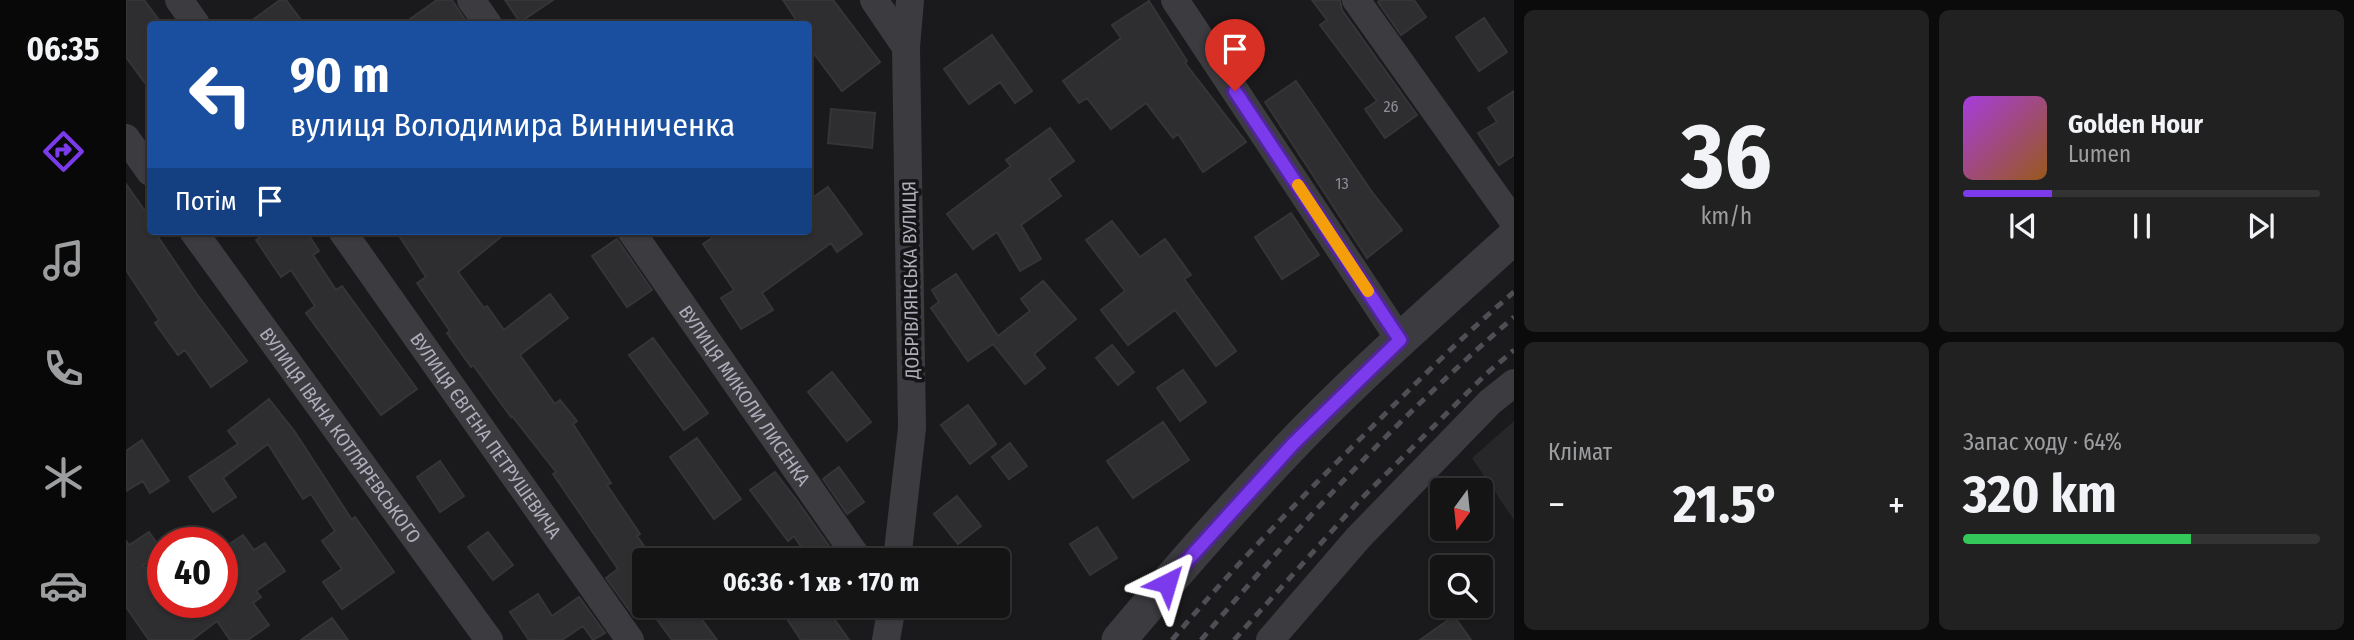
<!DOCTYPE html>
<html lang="uk">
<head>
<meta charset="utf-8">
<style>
	:root { --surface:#141415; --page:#212122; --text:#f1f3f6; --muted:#9d9ea0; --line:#333334; --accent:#7c3aed }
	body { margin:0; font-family:"Fira Sans Condensed",sans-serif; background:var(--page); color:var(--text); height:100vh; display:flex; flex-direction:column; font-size:26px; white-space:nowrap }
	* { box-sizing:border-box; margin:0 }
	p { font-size:23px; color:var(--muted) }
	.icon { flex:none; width:38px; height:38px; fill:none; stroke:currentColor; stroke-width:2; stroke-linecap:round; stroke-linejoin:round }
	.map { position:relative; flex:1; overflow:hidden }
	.drawer { display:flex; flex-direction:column; gap:10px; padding:10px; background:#0b0b0c; width:840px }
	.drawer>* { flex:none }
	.top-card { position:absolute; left:21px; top:21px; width:665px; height:214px; border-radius:7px; box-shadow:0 2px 5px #0004,0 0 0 2px var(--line); background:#1a4fa0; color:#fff; overflow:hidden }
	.needle { width:46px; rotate:195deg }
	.fabs { position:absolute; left:1304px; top:478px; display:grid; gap:14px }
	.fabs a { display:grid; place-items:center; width:63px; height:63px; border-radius:7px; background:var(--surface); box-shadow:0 2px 5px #0004,0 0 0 2px var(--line); font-size:35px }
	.speed { position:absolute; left:21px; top:527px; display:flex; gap:14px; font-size:35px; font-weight:700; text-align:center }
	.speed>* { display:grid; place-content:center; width:91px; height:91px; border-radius:50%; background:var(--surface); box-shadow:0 2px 5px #0004,0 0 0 2px var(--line); line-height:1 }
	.speed .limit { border:10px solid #d22; background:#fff; color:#111 }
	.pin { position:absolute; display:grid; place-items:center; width:60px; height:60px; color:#fff; margin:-72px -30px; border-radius:50% 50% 50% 0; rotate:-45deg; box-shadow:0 0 7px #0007 }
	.pin .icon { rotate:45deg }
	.me { position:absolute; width:77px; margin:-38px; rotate:40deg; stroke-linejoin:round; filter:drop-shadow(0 0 5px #0008) }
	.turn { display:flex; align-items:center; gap:24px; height:147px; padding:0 28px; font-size:32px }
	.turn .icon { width:91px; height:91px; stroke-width:2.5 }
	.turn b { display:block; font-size:49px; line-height:60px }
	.then { display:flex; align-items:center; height:66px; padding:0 28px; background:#0003; gap:14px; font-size:26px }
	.big { font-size:52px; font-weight:700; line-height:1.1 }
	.drawer .card { flex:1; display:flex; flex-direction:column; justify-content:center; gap:10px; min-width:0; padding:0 24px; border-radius:10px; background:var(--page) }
	.drawer .dial { align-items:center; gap:0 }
	.dial b { font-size:91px; line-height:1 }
	.song { display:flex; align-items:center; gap:21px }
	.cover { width:84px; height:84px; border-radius:10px; background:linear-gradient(135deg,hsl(280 70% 55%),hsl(30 70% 35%)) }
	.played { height:7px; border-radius:4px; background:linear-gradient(90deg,var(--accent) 25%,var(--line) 25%) }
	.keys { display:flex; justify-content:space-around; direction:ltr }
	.heat { display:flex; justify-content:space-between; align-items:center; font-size:38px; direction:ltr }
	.charge { height:10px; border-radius:5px; background:linear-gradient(90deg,#34c759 64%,var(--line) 0) }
	.drawer .tiles { flex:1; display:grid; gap:10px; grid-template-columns:repeat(2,1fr) }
	.trip { position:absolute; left:506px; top:548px; width:378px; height:70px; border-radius:7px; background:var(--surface); box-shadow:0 2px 5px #0004,0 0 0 2px var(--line); font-weight:700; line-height:70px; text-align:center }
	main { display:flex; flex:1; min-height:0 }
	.tab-bar { display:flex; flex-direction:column; width:126px; justify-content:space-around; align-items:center; background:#080808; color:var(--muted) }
	.tab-bar .icon { width:49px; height:49px }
	.tab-bar .selected { color:var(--accent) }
	.tab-bar b { font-size:32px; color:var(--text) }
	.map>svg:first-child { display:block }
</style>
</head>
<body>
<main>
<nav class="tab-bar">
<b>06:35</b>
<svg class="icon selected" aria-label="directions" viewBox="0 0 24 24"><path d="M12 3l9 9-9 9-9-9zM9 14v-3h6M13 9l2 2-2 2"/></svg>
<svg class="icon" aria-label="music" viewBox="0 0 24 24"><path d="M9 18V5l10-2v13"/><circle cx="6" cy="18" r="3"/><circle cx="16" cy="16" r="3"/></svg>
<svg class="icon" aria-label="phone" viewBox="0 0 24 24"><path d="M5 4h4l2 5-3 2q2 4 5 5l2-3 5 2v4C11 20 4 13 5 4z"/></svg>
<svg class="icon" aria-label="climate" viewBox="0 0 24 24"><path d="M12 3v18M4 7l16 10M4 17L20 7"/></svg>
<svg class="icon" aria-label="car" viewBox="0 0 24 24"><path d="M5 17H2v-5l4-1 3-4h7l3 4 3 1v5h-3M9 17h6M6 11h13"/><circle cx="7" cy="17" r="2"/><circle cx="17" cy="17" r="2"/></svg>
</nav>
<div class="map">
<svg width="1388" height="640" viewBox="0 0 1388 640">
	<rect width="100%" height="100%" fill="#1a1a1c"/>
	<!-- built -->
	<path fill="#272629" d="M1388,421V520L1346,458Z"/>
	<!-- building -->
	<path fill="#2e2d30" stroke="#353437" stroke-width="2" d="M0,0H18L36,24H24V90L0,57Z
		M154,0H160L178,24H121Z
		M311,0H326L342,24H277Z
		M379,0H427L394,22Z
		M657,0H707L754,62L716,91L683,47L686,45L682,40V24H673Z
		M1186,0H1214L1216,10L1291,115L1259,138L1239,109L1251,101L1194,25L1201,20Z
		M1254,0H1288L1300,17L1275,35L1252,2Z
		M1023,1L1061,61L1059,63L1120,142L1077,172L1052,134L1047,138L1020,103L985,129L961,98L953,103L937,81L995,38L986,25Z
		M1358,18L1381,52L1353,71L1330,37Z
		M866,35L906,91L889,103L874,82L843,104L818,69Z
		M1170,81L1246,192L1276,230L1241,258L1139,102Z
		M1388,91V155L1373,165L1352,133L1371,122L1362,108Z
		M705,109L749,113L746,148L702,143Z
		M924,128L948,161L923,179L935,196L895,225L915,259L894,271L871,232L847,249L821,214L885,166L880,160Z
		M0,184L24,218V231H28L70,293L121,361L85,387L59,350L52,355L29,323L33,320L0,270Z
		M702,187L736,234L711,252L705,243L636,293L647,310L615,329L595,298L608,290L577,244L596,231H682V201Z
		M1165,213L1193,255L1156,279L1129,237Z
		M986,221L1014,257L1039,239L1065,275L1058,279L1110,351L1090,366L1049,310L1002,345L975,310L999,291L960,240Z
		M143,231H180L193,251L187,255L210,290L216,286L291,389L255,415L180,313L189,306L165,270L155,277L130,240Z
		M270,231H382L332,272L358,308L361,306L378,330L424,294L442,318L394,355L429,404L434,400L451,421L447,424L485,483L481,485L514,534L511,536L528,560H518V606L506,614L480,578L492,569L427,474L430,472L386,416L385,417L347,365L345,367L321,333L324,331L291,283L300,277Z
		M491,239L526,290L501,307L466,256Z
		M830,274L872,336L904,311L895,299L917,281L950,319L908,354L919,368L899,384L867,344L842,361L805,308L813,302L806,290Z
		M527,338L582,413L558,430L503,355Z
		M986,345L1008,372L992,385L970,358Z
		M1057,370L1080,402L1054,421L1031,388Z
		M706,372L745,422L721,441L682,392Z
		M143,399L169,432L226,520L229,517L268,572L216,609L197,582L216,569L196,541L209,531L185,494L177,499L142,444L97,478L110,497L87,512L63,477L112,444L102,431Z
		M842,405L870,444L844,464L815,425Z
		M1037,422L1063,460L1007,498L981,461Z
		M571,438L615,499L588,519L544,457Z
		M16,440L43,481L24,493L17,481L0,491V451Z
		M884,443L901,466L883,479L866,457Z
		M314,461L338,496L314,512L291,477Z
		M713,467L738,502L721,514L697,479Z
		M649,472L670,499L713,560H684L668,536L662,541L624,490Z
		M831,496L855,526L832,544L808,514Z
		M971,527L991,558L964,575L944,544Z
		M23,532L37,552L17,565L37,593V602H96V549L117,535L128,550L139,543L159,571L130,591L135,597L127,603L143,625L122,640H104L91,621L66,640H23L0,607V541L3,545Z
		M362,532L387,565L367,580L342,547Z
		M412,594L426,616L453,597L479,633L467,640L457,626L436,640H403L384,612Z
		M521,606H566L591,640H546Z
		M674,606H699L723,640H675L659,616Z
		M1328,616L1345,640H1294Z
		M206,618L222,640H175Z"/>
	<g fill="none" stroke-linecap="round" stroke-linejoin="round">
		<!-- minor -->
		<g stroke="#3c3b40" stroke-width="28">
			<path d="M53,0L70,24"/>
			<path d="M345,0L362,24"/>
			<path d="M748,0L780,47"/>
			<path d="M1049,0L1274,340"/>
			<path d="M1230,0L1388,222"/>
			<path d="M0,138L24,172"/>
			<path id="s1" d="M67,231L363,640"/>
			<path id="s2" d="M216,231L504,640"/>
			<path id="s3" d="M505,231L733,560"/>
			<path d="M771,560L786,428L780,47L784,0"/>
			<path d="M760,640L766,606"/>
			<path d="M1144,640L1232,538L1364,402L1388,383"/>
		</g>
		<!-- tertiary -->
		<path stroke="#3c3b40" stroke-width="35" d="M993,640C1049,573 1106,508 1166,445C1236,372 1313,305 1388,237"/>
		<!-- rail -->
		<path stroke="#4f4e55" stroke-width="5" stroke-dasharray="9 7" stroke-linecap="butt" d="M1046,640C1104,571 1166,507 1229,444C1281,392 1332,340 1388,292
			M1075,640C1172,526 1275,414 1388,317
			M1108,640L1232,502L1360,374L1388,350"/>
	</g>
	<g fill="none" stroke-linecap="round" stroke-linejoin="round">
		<!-- route casing -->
		<g stroke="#51269a" stroke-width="18">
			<path id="route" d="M1041,583L1168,443L1274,340L1109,91"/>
		</g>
		<!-- route -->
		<use href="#route" stroke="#7c3aed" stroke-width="12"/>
		<!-- slow -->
		<path stroke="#f59e0b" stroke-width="12" d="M1172,185L1242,291"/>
	</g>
	<g text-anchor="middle" stroke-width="7" stroke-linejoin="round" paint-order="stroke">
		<!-- number labels -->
		<g font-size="16" fill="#8d8c97">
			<text x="1265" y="112">26</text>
			<text x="1216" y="189">13</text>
		</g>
		<!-- street labels -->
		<g font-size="19" fill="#aeadba" stroke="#151517">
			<text transform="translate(784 280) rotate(-91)" y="7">ДОБРІВЛЯНСЬКА ВУЛИЦЯ</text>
			<text dy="7" stroke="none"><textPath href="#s3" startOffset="200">ВУЛИЦЯ МИКОЛИ ЛИСЕНКА</textPath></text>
			<text dy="7" stroke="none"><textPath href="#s2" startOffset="250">ВУЛИЦЯ ЄВГЕНА ПЕТРУШЕВИЧА</textPath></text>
			<text dy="7" stroke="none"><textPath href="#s1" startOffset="252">ВУЛИЦЯ ІВАНА КОТЛЯРЕВСЬКОГО</textPath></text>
		</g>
	</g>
</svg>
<div class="fabs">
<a><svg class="needle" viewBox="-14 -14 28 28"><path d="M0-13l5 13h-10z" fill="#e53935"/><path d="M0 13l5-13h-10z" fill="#9d9ea0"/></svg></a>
<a><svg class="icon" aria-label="search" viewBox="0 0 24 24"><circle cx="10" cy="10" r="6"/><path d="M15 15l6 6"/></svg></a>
</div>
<div class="speed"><div class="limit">40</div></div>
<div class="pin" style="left:1109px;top:91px;background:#d93025"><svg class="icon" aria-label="arrive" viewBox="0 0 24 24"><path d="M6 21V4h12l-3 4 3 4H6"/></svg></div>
<svg class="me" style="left:1041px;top:583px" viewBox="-20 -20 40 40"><path d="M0-17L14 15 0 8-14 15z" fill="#7c3aed" stroke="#fff" stroke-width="4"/></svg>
<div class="trip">06:36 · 1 хв · 170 m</div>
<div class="top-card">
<div class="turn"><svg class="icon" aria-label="left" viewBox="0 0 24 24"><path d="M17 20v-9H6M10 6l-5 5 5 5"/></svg><div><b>90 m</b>вулиця Володимира Винниченка</div></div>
<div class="then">Потім<svg class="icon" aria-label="arrive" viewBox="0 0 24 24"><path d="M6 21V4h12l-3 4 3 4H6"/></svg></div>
</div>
</div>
<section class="drawer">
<div class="tiles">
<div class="card dial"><b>36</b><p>km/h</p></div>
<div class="card">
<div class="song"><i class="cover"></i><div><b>Golden Hour</b><p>Lumen</p></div></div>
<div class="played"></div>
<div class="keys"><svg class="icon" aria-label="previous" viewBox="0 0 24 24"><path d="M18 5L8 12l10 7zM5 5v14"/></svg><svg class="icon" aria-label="pause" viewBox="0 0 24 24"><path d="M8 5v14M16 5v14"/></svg><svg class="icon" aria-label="next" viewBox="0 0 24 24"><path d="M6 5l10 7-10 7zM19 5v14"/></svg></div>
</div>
<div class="card"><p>Клімат</p>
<div class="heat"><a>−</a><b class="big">21.5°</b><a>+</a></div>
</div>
<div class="card"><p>Запас ходу · 64%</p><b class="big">320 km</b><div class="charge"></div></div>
</div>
</section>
</main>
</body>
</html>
